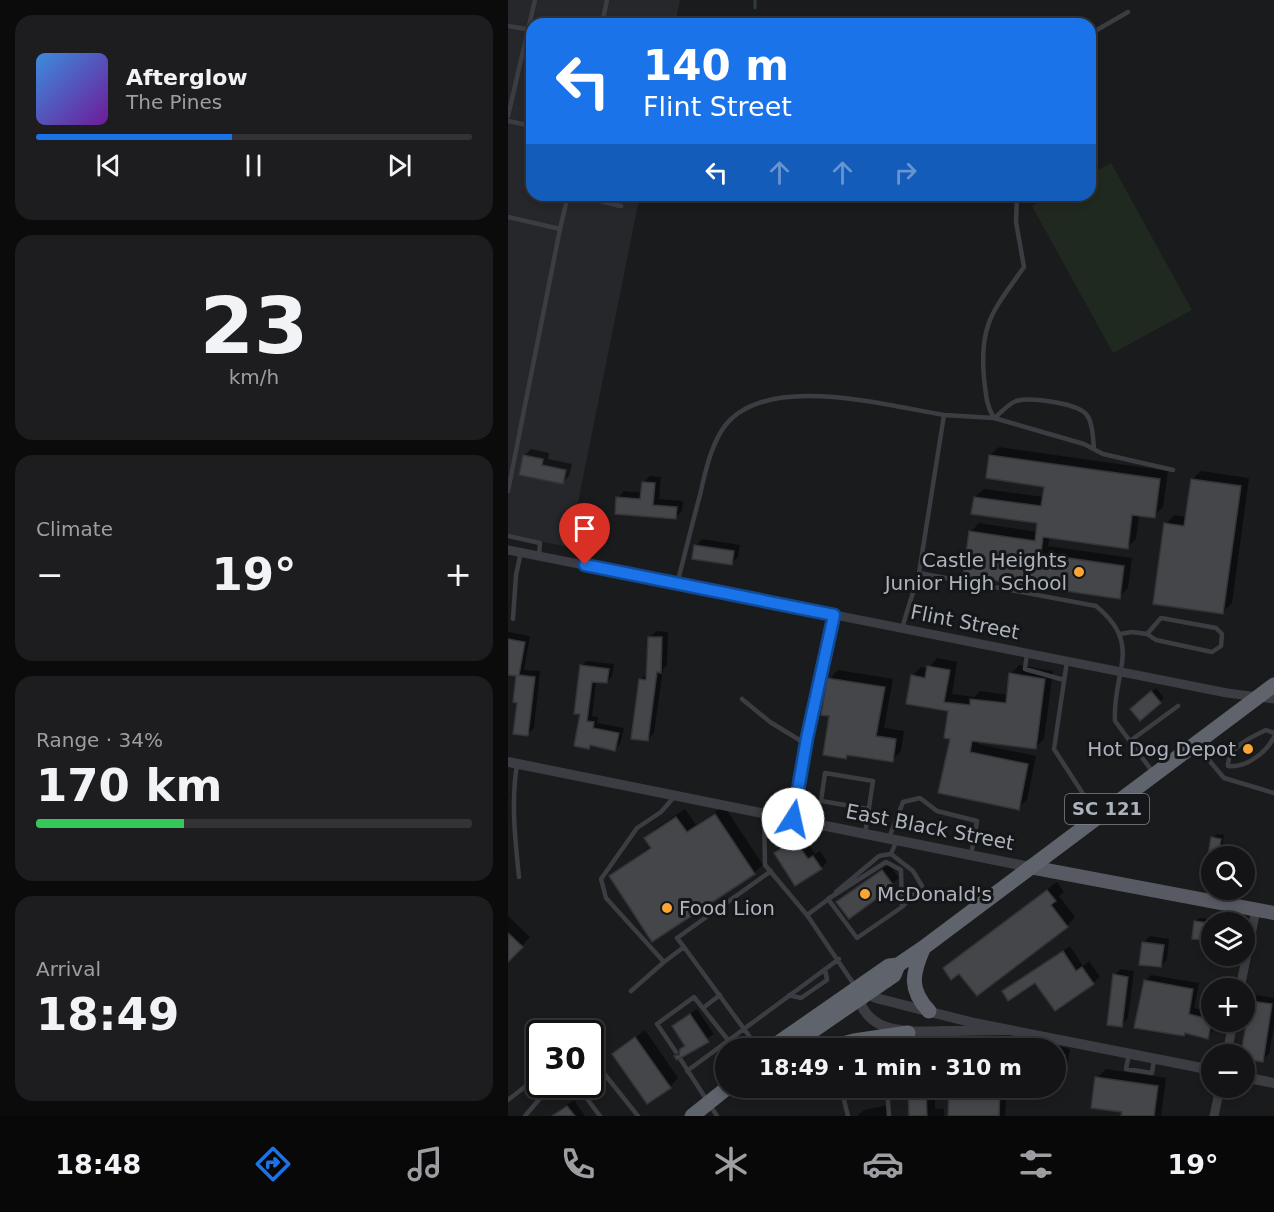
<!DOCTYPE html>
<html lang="en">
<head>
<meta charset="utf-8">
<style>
	:root { --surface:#141416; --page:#1d1d1f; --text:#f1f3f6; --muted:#9d9ea1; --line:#333335; --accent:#1a73e8 }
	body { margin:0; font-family:"DejaVu Sans",sans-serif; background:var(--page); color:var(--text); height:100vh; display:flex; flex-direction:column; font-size:22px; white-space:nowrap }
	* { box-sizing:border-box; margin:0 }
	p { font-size:20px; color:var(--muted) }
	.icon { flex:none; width:33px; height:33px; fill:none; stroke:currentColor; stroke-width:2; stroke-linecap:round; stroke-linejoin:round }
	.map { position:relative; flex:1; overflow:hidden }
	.side { display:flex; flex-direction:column; gap:15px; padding:15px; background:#0b0b0c; width:508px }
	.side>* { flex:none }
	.top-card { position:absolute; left:18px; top:18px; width:570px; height:183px; border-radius:18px; box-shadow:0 3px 9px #0003,0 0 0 2px var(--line); background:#1a73e8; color:#fff; overflow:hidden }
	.fabs { position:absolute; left:693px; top:846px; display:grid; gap:12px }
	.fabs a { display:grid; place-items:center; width:54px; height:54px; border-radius:50%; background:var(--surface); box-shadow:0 3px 9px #0003,0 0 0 2px var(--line); font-size:30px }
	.speed { position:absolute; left:18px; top:1020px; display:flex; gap:12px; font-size:30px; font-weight:700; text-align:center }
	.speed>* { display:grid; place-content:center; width:78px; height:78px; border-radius:50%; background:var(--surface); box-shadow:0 3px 9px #0003,0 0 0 2px var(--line); line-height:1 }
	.speed .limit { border:3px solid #111; border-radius:9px; background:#fff; color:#111 }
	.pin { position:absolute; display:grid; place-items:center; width:51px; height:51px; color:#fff; margin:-62px -26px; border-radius:50% 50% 50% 0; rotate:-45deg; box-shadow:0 0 6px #0007 }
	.pin .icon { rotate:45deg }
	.me { position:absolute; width:66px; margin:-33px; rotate:10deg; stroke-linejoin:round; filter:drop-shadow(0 0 4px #0008) }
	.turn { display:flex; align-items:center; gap:21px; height:126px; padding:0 18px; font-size:27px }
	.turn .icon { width:78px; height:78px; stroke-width:2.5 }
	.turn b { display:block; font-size:42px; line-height:51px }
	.lanes { display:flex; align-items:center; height:57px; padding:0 18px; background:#0003; justify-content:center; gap:30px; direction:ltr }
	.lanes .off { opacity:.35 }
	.big { font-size:45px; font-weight:600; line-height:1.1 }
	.side .card { flex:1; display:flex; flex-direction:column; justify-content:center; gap:9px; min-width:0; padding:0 21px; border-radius:18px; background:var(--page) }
	.side .dial { align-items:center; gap:0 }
	.dial b { font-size:78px; line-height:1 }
	.song { display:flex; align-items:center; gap:18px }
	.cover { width:72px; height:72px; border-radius:9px; background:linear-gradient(135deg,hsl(210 70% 55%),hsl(280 70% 35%)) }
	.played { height:6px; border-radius:3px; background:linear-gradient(90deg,var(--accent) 45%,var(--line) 45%) }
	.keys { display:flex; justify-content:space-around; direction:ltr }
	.heat { display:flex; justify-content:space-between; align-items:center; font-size:33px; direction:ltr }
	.charge { height:9px; border-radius:4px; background:linear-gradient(90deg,#34c759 34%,var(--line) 0) }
	.trip { position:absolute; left:207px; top:1038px; width:351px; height:60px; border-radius:30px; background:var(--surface); box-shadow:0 3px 9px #0003,0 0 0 2px var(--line); font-weight:600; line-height:60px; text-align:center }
	.tabs { display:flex; height:96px; justify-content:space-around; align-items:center; background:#080809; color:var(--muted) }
	.tabs .icon { width:42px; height:42px }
	.tabs .current { color:var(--accent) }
	.tabs b { font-size:27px; color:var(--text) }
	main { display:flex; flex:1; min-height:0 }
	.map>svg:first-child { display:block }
</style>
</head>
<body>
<main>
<section class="side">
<div class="card">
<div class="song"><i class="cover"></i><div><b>Afterglow</b><p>The Pines</p></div></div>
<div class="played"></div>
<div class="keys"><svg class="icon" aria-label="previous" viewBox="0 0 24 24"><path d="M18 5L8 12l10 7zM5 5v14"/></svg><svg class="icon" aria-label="pause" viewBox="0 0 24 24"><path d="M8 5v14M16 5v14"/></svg><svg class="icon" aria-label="next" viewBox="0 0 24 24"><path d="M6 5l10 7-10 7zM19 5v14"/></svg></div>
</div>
<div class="card dial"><b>23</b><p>km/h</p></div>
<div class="card"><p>Climate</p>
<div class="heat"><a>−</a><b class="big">19°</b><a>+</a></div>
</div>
<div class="card"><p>Range · 34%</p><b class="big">170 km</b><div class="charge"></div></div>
<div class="card"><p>Arrival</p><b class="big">18:49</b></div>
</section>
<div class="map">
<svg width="766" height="1116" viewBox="0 0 766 1116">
	<rect width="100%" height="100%" fill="#1a1b1d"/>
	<!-- built -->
	<path fill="#26272a" d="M0,0H172L167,24H24V195H132L61,547L0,535Z"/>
	<!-- green -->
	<path fill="#202920" d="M603,163L684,310L605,353L524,206L545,195H582V174Z"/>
	<!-- shadow -->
	<path fill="#0007" d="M491,447L660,471L655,507L646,516L631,514L628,539L619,547L542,536L540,546L624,558L620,588L611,597L463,532L471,523L530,532L531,522L467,497L476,489L536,497L538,485L482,455Z
		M23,449L41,453L40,459L64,464L61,476L55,482L17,455Z
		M693,471L741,478L724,603L715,612L658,524L666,515L679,517L685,479Z
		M142,476L153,477L151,499L175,501L174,511L167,518L110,498L116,491L134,493L135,483Z
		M194,539L232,545L230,557L223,564L187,546Z
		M148,631L160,632L159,665L155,669L146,733L140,739L133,680L139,673L142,638Z
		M0,632L22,636L16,670L32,671L26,728L20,734L11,701L10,675L0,674Z
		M429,658L449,662L444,694L466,697L472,691L500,695L503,674L511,665L545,671L536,739L527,748L470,741V744L528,756L519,800L510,808L444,737L442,709L404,676L413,667L420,669Z
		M79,661L106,664L104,676L99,682L88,681L84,716L90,717L89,723L116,728L112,744L107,749L84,744L80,747L74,713L73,666Z
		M330,670L385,679L376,728L396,731L393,751L384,760L341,754L338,757L323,715L321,679Z
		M648,688L656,698L632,718L628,705Z
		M216,806L255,865L246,873L103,876L143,846L138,838L147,829L177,809L188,825Z
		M294,834L307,854L312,851L319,862L313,868L268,854Z
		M709,834L716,835L713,855L701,858L705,838Z
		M381,864L391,878L341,917L330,902Z
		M549,882L556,892L551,896L567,917L559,926L452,971L437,968Z
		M0,916L22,937L0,961Z
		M691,918L704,919L702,935L698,939L687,922Z
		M642,936L661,939L659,959L653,966L635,943Z
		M562,946L575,966L581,961L592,977L585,983L547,1009L528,981L496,992Z
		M613,969L626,971L620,1018L613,1025L606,975Z
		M643,975L691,983L686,1008L704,1012V1022H708L705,1031L699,1037L637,981Z
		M749,995L766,998V1025L761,1054L754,1061L734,1054L743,1002Z
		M189,1009L206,1034L169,1058L178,1045L166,1026Z
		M137,1030L170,1078L162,1087L106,1054Z
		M550,1046L562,1049L557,1078L550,1084H548Z
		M598,1069L658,1078L653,1116H615V1111L589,1078Z
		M401,1088H427V1109H436V1116H402Z
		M442,1088H499L497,1116H442Z
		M66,1100L77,1116H47L53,1109Z
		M381,1105L383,1116H349L356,1110Z"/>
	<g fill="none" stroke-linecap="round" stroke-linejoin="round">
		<!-- stream -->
		<path stroke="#2f3c42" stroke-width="3" d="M247,0V8"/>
	</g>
	<!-- building -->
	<path fill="#44464a" stroke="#343539" stroke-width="1.5" d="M15,455L35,459L34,465L58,470L55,484L11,475Z
		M481,455L652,479L647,518L624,515L620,549L535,537L533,554L616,566L612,599L455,576L461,531L527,541L529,523L463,514L466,497L533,506L536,487L478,478Z
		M683,479L733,486L715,614L645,604L656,523L676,526Z
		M134,482L147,483L145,505L169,507L168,519L107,514L108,497L132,499Z
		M186,545L226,551L224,565L184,559Z
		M140,637H154L153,673L149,672L140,741L123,739L131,679L138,680Z
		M0,639L17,642L11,675L27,677L20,736L5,734L9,703L5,702L8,676L0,675Z
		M72,665L101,669L99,683L84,682L79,721L86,722L85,728L111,733L107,751L82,745L81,749L66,746L72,714H66Z
		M419,666L442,670L436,702L462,705V699L498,703L501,673L537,679L528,749L464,741L462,752L520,764L511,810L430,793L442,739L436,738L440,711L398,704L403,675L417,678Z
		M319,678L377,687L368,736L388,739L385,762L339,755L338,759L315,755L321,716L313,715Z
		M643,691L653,703L632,721L622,709Z
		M207,814L247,874L144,942L101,876L143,848L136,838L168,817L179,832Z
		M703,837L713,839L710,856H700Z
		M287,840L300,859L305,856L314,869L287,886L266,853Z
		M374,870L386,886L341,919L328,902Z
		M539,890L548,901L543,905L560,927L469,996L451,974L443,980L435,968Z
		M686,921L701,923L699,940L684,939Z
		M0,933L15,947L0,962Z
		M634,942L656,945L653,967L631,965Z
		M555,951L568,971L574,967L586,984L547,1011L527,983L500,1001L494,991Z
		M605,974L620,977L614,1027L599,1025Z
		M636,980L685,989L681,1014L704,1020L700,1039L677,1033L676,1036L626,1028Z
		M742,1001L764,1004L755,1062L736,1059V1054H733Z
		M182,1014L201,1042L169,1060L166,1056L171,1055L172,1049L177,1046L164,1026Z
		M127,1037L163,1088L139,1104L104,1054Z
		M548,1053L557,1055L551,1082H548Z
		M587,1077L650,1086L646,1116H613L614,1112L583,1108Z
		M400,1088H418L419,1116H401Z
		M441,1088H492L491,1116H440Z
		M59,1106L67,1116H44Z"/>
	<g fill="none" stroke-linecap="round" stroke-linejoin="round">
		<!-- service -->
		<path stroke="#3b3d42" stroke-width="4.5" d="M94,24L99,0
			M0,26L24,30
			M582,34L620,12
			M0,116L27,0
			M0,121L24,126
			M67,195L113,206
			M509,195L508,222L516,267C486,310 471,323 476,378C478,394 478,405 486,418C493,413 500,404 508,401C522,397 566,403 577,413C585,420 585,439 586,449
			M0,217L52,229L60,195
			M436,415L486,418L576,444L595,454L665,470
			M0,491L52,229
			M0,536L32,543L31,556
			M169,584C177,554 184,524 192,495C197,473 202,449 214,430C253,370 379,406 436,415L411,573
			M5,619L8,575L13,552
			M394,628L411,573L588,606C636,645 604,672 607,721L644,771
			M612,634L624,632L639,634L648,640L704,652L713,646L714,634L708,628L653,618L639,634
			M519,653L517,669L556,680
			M559,661L546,749L588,814
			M234,699L262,722L298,744
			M766,733L758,730C743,737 719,748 720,766C738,768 758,753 766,737
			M622,741L670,706
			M689,746L716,778L766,793
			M9,764C3,802 7,839 11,877
			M166,797L153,812L129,828L93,879L98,898L156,962L176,947L250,1048
			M256,813L257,865L299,915
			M357,834L365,781L317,773L313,801L361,809
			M381,838L395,802L412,798L429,811L469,821L463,855
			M383,854L405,871L414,886L394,907L349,938L320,899L378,862L393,870L394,907
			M328,892L371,856L383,854L388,842
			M322,898L299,915L347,986
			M176,947L169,938L263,871
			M123,991L156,962
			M281,995L293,998L319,980L317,969
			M195,1008L212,995
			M168,1052L149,1024L186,997L220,1040
			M621,1054L618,1069L644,1073L646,1059
			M82,1056L130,1116
			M173,1060L209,1116
			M179,1071L331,959
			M68,1084L92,1116
			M333,1088L340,1116
			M379,1088L381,1116
			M336,1096L372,1088
			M0,1100L32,1075
			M17,1116L40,1089L48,1084"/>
		<!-- minor -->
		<path stroke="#3b3d42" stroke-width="9" d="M0,550L719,693L766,699
			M285,819L299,738L326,615
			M732,988L748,910
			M719,1054L725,1022
			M706,1116L712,1088"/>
		<!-- tertiary -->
		<path stroke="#3b3d42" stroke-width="10" d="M0,762L522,867
			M501,1030C479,1030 457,1031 436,1031C400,1032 354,1036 349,988L368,998L466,1023L704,1070
			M736,1077L766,1083"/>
		<!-- primary -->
		<path stroke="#575a62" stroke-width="14" d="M522,867L766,913"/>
		<!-- trunk -->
		<path stroke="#5f636b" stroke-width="15" d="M415,949C404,974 401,990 421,1011
			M284,1045L386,975L390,965
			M263,1048L381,966L390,965L415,948L766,685
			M319,1048L346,1041L400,1033
			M184,1116L219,1088"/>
	</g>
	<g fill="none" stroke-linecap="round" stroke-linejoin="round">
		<!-- route casing -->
		<g stroke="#114b97" stroke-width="15">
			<path id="route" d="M77,565L326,615L299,738L285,819"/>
		</g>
		<!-- route -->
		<use href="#route" stroke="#1a73e8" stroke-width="10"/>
	</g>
	<!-- markers -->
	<g fill="#fca434" stroke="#151618" stroke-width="2">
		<circle cx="571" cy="572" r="6"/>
		<circle cx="740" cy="749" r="6"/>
		<circle cx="357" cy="894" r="6"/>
		<circle cx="159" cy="908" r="6"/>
	</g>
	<g text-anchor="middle" stroke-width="6" stroke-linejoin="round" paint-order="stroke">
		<!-- shield labels -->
		<rect fill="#151618" stroke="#7f848c" stroke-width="1.5" x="557" y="794" width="84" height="30" rx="4.5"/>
		<g font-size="18" font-weight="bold" fill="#adb3bd">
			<text x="599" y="815">SC 121</text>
		</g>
		<!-- poi labels -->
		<g font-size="20" fill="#adb3bd" stroke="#151618" text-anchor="end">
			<text x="559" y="567">Castle Heights<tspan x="559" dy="23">Junior High School</tspan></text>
			<text x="728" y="756">Hot Dog Depot</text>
			<text x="369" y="901" text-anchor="start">McDonald's</text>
			<text x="171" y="915" text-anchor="start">Food Lion</text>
		</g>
		<!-- street labels -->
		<g font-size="20" fill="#adb3bd" stroke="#151618">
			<text transform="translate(457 622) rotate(11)" y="7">Flint Street</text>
			<text transform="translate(422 827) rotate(11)" y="7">East Black Street</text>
		</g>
	</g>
</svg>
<div class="fabs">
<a><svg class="icon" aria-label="search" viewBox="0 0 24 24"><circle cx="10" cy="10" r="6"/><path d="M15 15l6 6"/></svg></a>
<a><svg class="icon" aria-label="layers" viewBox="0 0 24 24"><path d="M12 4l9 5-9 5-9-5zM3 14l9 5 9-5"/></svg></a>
<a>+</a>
<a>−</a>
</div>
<div class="speed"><div class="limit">30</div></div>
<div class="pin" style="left:77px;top:565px;background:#d93025"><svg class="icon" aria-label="arrive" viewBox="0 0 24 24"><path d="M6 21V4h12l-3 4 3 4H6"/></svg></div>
<svg class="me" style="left:285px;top:819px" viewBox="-20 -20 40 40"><circle r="19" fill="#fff"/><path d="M0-13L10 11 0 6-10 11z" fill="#1a73e8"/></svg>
<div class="trip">18:49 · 1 min · 310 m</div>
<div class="top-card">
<div class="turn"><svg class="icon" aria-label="left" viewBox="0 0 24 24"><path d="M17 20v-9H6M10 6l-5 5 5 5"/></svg><div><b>140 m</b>Flint Street</div></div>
<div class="lanes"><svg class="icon" aria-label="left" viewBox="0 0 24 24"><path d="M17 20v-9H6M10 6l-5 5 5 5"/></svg><svg class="icon off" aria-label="ahead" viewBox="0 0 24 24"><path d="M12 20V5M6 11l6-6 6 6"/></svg><svg class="icon off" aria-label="ahead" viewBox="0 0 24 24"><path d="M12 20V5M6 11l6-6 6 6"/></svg><svg class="icon off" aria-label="right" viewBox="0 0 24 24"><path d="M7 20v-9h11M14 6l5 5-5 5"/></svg></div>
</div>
</div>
</main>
<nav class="tabs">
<b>18:48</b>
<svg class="icon current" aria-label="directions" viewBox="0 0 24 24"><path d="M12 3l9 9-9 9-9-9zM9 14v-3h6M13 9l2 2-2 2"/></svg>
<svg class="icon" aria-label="music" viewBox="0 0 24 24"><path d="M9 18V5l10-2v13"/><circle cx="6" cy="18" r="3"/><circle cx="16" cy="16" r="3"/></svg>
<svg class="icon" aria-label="phone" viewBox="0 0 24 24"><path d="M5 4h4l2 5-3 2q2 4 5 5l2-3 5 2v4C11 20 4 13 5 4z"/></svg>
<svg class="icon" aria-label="climate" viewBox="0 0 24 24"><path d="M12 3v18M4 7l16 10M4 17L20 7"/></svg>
<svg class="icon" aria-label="car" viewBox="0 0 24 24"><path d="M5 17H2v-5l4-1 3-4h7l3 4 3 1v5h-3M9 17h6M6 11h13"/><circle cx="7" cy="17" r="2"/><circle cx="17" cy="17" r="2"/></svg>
<svg class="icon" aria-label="filters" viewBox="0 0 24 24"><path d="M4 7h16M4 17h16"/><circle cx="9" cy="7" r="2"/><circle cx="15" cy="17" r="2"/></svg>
<b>19°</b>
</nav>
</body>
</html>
